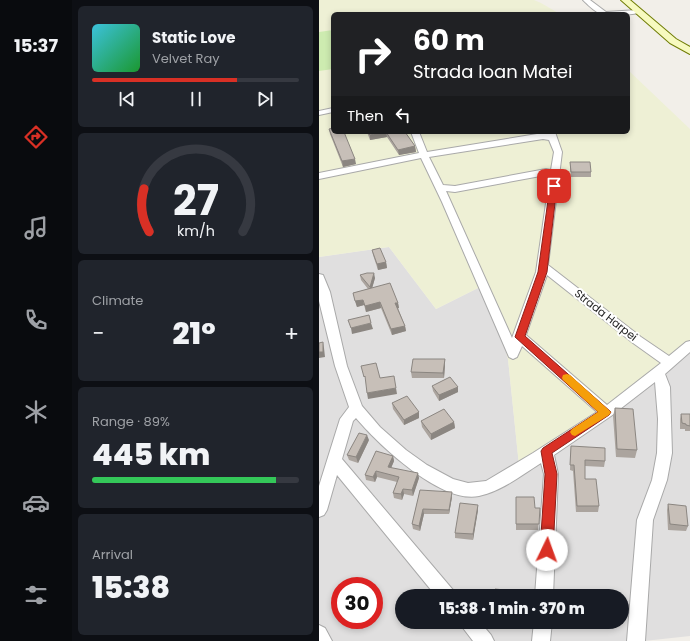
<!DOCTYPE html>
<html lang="en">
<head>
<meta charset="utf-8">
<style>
	:root { --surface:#171b24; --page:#20242c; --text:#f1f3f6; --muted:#9ea1a6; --line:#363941; --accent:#d93025 }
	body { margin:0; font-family:Poppins,sans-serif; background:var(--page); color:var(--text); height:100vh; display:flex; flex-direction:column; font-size:15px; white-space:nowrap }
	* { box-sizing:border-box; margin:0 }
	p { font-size:13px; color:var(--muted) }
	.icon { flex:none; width:22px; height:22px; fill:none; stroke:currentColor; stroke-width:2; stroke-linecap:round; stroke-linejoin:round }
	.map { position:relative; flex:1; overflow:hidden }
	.sheet { display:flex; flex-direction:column; gap:6px; padding:6px; background:#0d0f14; width:247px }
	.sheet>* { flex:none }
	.hud { position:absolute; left:12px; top:12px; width:299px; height:122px; border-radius:6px; box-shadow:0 2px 6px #0003; background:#202124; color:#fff; overflow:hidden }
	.speed { position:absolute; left:12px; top:577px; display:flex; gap:8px; font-size:20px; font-weight:700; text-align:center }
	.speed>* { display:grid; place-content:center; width:52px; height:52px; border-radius:50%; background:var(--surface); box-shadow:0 2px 6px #0003; line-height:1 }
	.speed .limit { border:6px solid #d22; background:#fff; color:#111 }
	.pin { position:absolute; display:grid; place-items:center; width:34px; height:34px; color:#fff; margin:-17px; border-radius:8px; box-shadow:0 2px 6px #0006 }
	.me { position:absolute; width:44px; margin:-22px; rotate:3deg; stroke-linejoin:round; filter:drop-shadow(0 0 3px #0008) }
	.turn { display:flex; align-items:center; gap:14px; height:84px; padding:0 16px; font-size:18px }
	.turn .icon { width:52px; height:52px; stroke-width:2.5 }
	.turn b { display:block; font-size:28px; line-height:34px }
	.then { display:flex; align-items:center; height:38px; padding:0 16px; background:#0003; gap:8px; font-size:15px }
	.big { font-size:30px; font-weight:800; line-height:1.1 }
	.sheet .widget { flex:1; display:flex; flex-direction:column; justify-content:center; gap:6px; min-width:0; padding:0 14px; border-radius:6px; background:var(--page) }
	.sheet .dial { align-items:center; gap:0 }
	.dial svg { height:104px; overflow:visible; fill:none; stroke:var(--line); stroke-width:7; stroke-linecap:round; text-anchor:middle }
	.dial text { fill:var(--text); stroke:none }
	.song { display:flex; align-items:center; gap:12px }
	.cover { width:48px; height:48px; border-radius:6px; background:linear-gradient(135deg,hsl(190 70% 55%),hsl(130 70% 35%)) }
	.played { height:4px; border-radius:2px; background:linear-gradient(90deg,var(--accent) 70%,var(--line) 70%) }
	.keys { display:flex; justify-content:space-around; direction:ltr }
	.heat { display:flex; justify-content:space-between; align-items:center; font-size:22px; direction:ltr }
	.charge { height:6px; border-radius:3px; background:linear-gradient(90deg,#34c759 89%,var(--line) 0) }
	.trip { position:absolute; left:76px; top:589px; width:234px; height:40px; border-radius:20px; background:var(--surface); box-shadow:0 2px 6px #0003; font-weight:800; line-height:40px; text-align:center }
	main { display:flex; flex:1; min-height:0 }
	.tabs { display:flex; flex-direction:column; width:72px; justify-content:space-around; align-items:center; background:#090b0e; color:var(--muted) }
	.tabs .icon { width:28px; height:28px }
	.tabs .current { color:var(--accent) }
	.tabs b { font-size:18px; color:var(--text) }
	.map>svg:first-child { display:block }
</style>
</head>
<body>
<main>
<nav class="tabs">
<b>15:37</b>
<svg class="icon current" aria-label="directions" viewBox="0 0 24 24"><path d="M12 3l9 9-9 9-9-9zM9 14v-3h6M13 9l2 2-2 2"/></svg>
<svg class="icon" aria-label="music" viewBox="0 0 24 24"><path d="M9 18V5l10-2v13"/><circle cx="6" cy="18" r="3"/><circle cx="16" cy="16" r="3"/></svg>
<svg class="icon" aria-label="phone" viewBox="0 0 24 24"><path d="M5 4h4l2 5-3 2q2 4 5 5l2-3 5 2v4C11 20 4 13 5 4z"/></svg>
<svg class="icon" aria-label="climate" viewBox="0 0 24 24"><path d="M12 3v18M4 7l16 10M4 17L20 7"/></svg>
<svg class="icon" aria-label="car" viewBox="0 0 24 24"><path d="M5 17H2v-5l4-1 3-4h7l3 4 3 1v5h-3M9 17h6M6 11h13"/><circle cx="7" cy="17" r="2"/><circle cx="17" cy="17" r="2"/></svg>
<svg class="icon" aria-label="filters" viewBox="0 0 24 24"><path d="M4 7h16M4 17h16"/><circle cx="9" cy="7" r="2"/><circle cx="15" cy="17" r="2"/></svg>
</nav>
<section class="sheet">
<div class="widget">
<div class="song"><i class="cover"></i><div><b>Static Love</b><p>Velvet Ray</p></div></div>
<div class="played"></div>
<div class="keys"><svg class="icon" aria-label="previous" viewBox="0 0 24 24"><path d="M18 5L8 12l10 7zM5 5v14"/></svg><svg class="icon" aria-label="pause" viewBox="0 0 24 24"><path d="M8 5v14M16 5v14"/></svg><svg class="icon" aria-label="next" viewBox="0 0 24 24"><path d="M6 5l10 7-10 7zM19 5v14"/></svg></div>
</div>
<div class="widget dial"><svg viewBox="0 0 100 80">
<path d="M14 69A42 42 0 1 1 86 69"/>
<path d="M14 69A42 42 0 0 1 10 36" stroke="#d93025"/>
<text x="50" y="56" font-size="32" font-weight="700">27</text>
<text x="50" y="72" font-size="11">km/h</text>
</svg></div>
<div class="widget"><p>Climate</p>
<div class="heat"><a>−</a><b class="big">21°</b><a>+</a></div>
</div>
<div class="widget"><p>Range · 89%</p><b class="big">445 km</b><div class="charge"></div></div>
<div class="widget"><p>Arrival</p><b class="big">15:38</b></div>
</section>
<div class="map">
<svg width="371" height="641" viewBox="0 0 371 641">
	<rect width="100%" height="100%" fill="#f2efe9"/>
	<!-- residential -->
	<path fill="#e0dfdf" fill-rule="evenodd" d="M70,247L117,309L167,284L189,359L200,465L346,364L371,341V636L325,641H0V257ZM21,586H55V620H21ZM83,596H303V622H83Z"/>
	<!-- farmland -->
	<path fill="#eef0d5" d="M0,0H215L222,3L241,14H14V132H309V70L371,129V341L346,364L285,410L200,466L189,359L167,284L117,309L70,247L0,257Z"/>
	<!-- grass -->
	<path fill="#cdebb0" d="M14,30V69L0,71V32Z"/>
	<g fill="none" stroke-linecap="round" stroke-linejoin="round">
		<!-- street casing -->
		<g stroke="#a9a9a9" stroke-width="2">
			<path id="street" d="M264,0H271L287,12L319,10L322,12C318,15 287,16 282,14C276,12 268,4 264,0Z
				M14,108V112L0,115V111Z
				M92,132H100L108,152L224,133L229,134L228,132H236L243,152L229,265L322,337L350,356L367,342L371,341V352L346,374L351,387L353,453L348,480L334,520L326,641H308L318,520L333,480L338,453L339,419L336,382L292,416L235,455L239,474L234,596H216L225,474L222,463C203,475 183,491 160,496C122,504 60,445 37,418L34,421L23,459L134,590L137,596H117L18,475L8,510L5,515L0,517V486L21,419L30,407L16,366L0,301V274L4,275L11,292L28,366L43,406L61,427L87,450L108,465L134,479L149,483L167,481L214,453L278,412L203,346L198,357L194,359L190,357L123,202L102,158L0,179V173L100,153ZM224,139L230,140L235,152L232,170L227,169L136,186L124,185L110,157ZM227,175L231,176L217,272L193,338L127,191L136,192ZM228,275L314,343L342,363L288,405L207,335Z
				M141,622H161L172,635L175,641H154L144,628Z
				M215,622H233L231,641H213Z
				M0,625L6,628L13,641H0Z"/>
		</g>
		<!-- secondary casing -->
		<g stroke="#707d05" stroke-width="2">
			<path id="secondary" d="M302,0H311L357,39L371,47V54L351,43Z"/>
		</g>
		<!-- street -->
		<use href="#street" fill="#fff" fill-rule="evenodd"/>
		<!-- secondary -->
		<use href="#secondary" fill="#f7fabf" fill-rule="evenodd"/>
	</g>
	<!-- wall -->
	<path fill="#aba49e" d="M10,129L37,164L24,167L11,134Z
		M48,132H86L96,146L97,152L80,155L68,137L51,140Z
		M251,162L272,172V177H252L251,168Z
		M53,250L67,262L68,268L59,270L54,255Z
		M41,275L56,278L53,288L79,303L80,308H79L86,326L87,331L73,335L62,308L47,312L45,305L38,307L34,293L49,289L42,280Z
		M126,359V365L125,378H93L92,372Z
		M113,386L139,387V392L120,401L114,391Z
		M73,403L100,412V418L85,425L74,409Z
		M296,408L318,450L316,458L297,457L294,416Z
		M362,414H371V431H366V429H361V419Z
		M102,421L135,422L136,428L112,440L103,427Z
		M50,440L39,463L30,460L28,455Z
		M252,446L286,461L285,467L266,466V479L280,506L279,512H257L254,471L251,470Z
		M74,456L75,461L72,468L100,478L94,496L85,494L83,500L75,498L74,493L78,482L58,477L56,482L47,480L46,475Z
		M101,490L133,497L130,514H105L101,531L94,529L93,524Z
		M197,497L216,508H221L219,530H197Z
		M349,504L369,526L367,531L349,530L348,510Z
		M159,505V510L154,540L136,538V533Z
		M175,622H199V625Z"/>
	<!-- shaded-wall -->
	<path fill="#8b8681" d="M64,132H67L68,137L51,140V135Z
		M96,146L97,152L80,155L79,150Z
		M36,159L37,164L24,167L23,161Z
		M67,262L68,268L59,270L58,264Z
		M55,273L56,278L52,292L51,287Z
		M44,300L45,305L38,307L36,301Z
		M61,302L62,308L47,312L46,306Z
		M76,303H79L80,308L77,309Z
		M52,323L54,329L33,334L32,328Z
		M86,326L87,331L73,335L72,329Z
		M4,342L5,348L6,357L0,358V352Z
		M126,359V365L125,378L124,373Z
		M139,387V392L120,401V395Z
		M77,388L78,394L49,399L48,393Z
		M100,412V418L85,425V420Z
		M135,422L136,428L112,440V434Z
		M48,435L50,440L39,463L37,457Z
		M74,456L75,461L70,473L69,467Z
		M57,471L58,477L56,482L54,477Z
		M99,473L100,478L94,496L93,490Z
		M84,489L85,494L83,500L82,494Z
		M133,492V497L130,514V510Z
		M159,505V510L154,540V534Z
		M104,509L105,514L101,531L100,526Z"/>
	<!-- building -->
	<path fill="#c7bfb8" stroke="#8b8681" d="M14,128V132H25L36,159L23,161L10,129Z
		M49,132H64L51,135Z
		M67,132H86L96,146L79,150Z
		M251,162H271L272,172H252Z
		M61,248L67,262L58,264L53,250Z
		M48,273H55L51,287L41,275Z
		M71,283L79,303H76L86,326L72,329L61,302L46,306L44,300L36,301L34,293Z
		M50,315L52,323L32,328L29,320Z
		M4,342V352H0V343Z
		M94,359H126L124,373L92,372Z
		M57,363L61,378L75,376L77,388L48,393L46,376L45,377L42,366Z
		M131,377L139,387L120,395L113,386Z
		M88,396L100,412L85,420L73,403Z
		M296,408L314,409L318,450L298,449Z
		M125,409L135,422L112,434L102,421Z
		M362,414H371V426L367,425V424L363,423Z
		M40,433L48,435L37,457L28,455Z
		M252,446L286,448V461L266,460V479H277L280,506H258L255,465H251Z
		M57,451L74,456L69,467L99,473L93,490L84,489L82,494L74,493L80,477L57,471L54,477L46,475Z
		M101,490L133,492L130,510L104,509L100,526L93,524Z
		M197,497H215L216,508H221L220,524H197Z
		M141,503L159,505L154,534L136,533Z
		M349,504L367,506L369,526L351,524Z
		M176,589L196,591V596H175Z"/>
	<!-- route -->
	<path fill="#d93025" stroke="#8d1f18" d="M235,184L238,186L228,272L206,336L292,412L290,415L233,453L238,474L234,550L232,554L228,556L223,554L221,550L226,474L222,451L224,448L279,412L196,337L219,272L231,186Z"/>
	<!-- slow -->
	<path fill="#f59e0b" d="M248,374L251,375L292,412L290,415L256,436L253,435L251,432L253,429L279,412L244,380L243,378L244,375Z"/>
	<g text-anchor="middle" stroke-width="4" stroke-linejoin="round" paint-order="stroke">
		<!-- street labels -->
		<g font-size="11" fill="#222" stroke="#fff">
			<text transform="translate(287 315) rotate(38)" y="4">Strada Harpei</text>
		</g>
	</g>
</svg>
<div class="speed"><div class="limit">30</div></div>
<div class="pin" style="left:235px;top:186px;background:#d93025"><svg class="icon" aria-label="arrive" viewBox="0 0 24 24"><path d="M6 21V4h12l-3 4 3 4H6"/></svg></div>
<svg class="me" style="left:228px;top:550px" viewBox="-20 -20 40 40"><circle r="19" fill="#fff"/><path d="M0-13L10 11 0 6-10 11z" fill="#d93025"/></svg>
<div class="trip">15:38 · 1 min · 370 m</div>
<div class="hud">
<div class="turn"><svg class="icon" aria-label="right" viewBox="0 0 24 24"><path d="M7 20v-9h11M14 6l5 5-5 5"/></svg><div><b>60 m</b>Strada Ioan Matei</div></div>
<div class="then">Then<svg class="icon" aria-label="left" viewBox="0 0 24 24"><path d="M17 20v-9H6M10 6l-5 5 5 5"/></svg></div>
</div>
</div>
</main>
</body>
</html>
